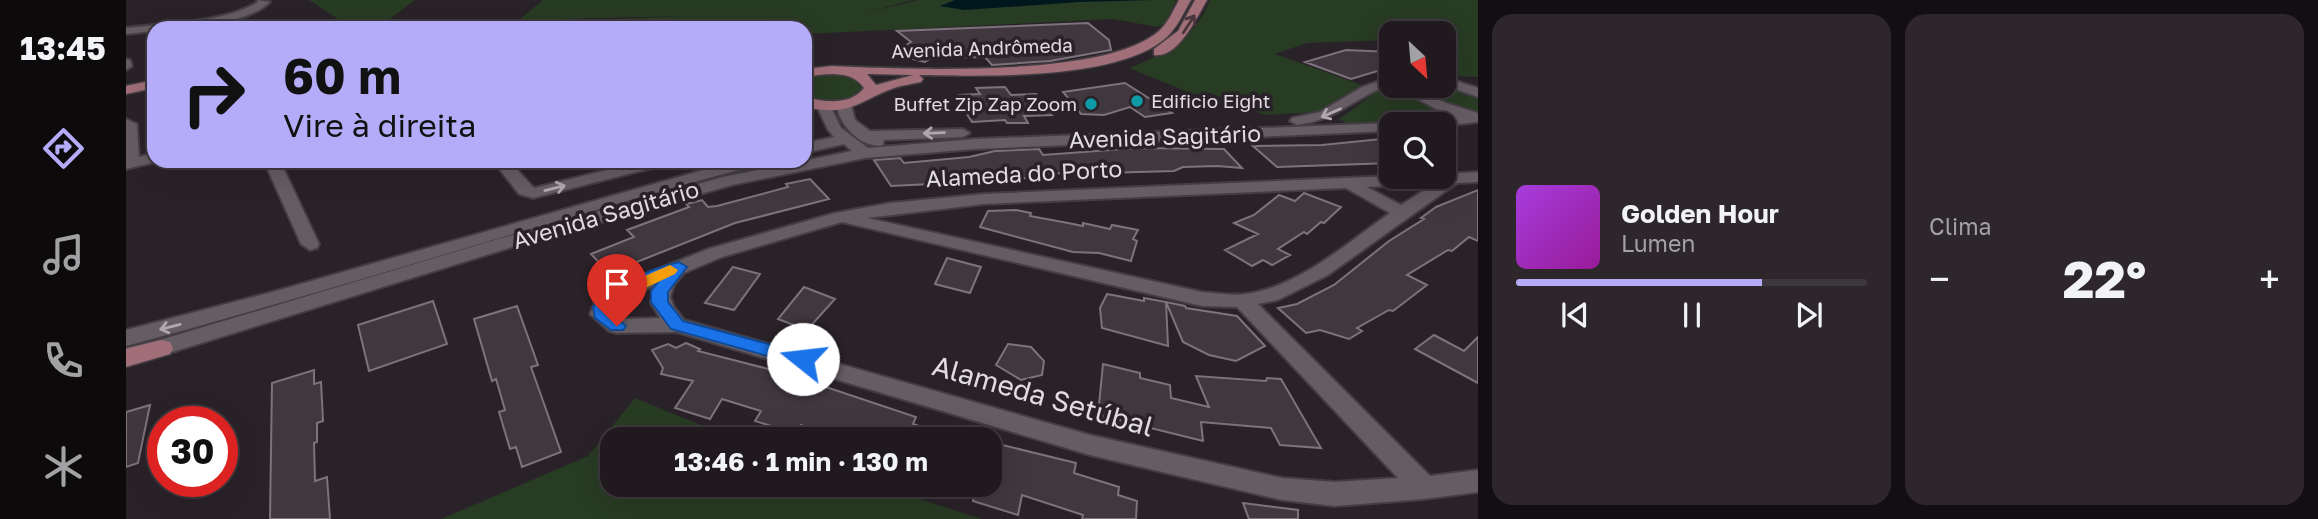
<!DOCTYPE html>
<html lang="pt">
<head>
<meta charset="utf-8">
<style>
	:root { --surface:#201a1f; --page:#2d272c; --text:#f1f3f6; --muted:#a2a1a4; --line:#3d383d; --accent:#b5acf9 }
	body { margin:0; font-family:"Golos Text",sans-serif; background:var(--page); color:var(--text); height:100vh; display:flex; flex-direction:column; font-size:26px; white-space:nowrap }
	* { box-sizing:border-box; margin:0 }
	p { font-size:23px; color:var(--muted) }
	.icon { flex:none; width:38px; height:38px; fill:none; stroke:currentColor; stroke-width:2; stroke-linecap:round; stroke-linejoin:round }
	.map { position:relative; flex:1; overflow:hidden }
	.drawer { display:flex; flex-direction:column; gap:14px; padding:14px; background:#120e11; width:840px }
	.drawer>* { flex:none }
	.top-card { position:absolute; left:21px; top:21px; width:665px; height:147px; border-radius:21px; box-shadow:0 7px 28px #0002,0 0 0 2px var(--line); background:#b5acf9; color:#111; overflow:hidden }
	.needle { width:46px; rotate:154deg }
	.buttons { position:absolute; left:1253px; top:21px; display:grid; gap:14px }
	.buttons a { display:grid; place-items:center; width:77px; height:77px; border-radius:14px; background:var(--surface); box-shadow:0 7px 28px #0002,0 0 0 2px var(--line); font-size:35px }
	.speed { position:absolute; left:21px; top:406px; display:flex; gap:14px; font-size:35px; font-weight:700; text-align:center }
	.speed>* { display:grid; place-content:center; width:91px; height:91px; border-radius:50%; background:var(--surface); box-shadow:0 7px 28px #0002,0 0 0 2px var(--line); line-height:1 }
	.speed .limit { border:10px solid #d22; background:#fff; color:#111 }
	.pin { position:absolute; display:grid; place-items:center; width:60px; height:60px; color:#fff; margin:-72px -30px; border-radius:50% 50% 50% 0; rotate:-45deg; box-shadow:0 0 7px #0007 }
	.pin .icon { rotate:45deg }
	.me { position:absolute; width:77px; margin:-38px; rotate:286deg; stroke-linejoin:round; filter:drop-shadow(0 0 5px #0008) }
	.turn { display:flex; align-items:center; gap:24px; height:147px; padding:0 21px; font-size:32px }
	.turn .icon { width:91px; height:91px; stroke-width:2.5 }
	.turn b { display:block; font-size:49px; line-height:60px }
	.big { font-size:52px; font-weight:700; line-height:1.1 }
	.drawer .card { flex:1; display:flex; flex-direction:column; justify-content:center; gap:10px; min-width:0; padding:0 24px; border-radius:21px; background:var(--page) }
	.song { display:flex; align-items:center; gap:21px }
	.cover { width:84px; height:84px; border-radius:10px; background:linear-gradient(135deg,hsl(280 70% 55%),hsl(300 70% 35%)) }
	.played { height:7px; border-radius:4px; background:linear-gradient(90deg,var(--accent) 70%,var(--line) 70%) }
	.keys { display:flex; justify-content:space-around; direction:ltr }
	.heat { display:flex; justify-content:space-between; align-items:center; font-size:38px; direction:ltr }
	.drawer .tiles { flex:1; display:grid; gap:14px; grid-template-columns:repeat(2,1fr) }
	.trip { position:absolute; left:474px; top:427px; width:402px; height:70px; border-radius:21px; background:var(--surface); box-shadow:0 7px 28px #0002,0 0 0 2px var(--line); font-weight:700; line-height:70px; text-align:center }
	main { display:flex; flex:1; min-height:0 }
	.dock { display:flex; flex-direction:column; width:126px; justify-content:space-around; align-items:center; background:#0d0a0c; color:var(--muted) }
	.dock .icon { width:49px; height:49px }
	.dock .on { color:var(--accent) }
	.dock b { font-size:32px; color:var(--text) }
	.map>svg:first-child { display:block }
</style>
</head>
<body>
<main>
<nav class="dock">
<b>13:45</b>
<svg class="icon on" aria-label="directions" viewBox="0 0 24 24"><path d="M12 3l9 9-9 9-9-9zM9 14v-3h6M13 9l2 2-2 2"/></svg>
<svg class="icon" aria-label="music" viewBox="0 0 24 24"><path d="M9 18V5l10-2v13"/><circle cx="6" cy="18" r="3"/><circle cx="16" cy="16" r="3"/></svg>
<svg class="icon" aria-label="phone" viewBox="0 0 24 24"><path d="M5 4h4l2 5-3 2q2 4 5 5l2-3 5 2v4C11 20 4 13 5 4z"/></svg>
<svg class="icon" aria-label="climate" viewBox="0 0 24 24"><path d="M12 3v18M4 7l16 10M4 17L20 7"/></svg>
</nav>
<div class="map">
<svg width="1352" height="519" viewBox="0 0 1352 519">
	<rect width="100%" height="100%" fill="#2a2229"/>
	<!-- green -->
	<path fill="#283b23" d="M183,0H289L257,24L221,25Z
		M417,0H787L742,12L793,0H1050L1040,23L1031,27L987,19L679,34V28H487L442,21L558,16L393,20Z
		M1084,0H1352V77L1323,76L1318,72V33H1265V40L1181,43L1149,54L1236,85L1193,112L1139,115L1084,93L1067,94L1003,68C1038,55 1070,37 1084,0Z
		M713,73L732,79L739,89C721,106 702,103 679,100V75Z
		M1319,83L1352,96V112L1336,111L1282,88V86H1318Z
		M1265,87L1339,117L1324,121L1226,126L1213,119L1249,93Z
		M509,398L609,439H486V485H750L855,519H315L462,456Z"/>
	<!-- water -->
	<path fill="#00171e" d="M829,0H1028L953,2L838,10L814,6Z"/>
	<!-- building -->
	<path fill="#40373f" stroke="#7c737c" stroke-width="2" d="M962,23L983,40L985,50L924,61L866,65L859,57L805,58L799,62L766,54L785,42L771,31Z
		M1220,50L1265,52V67L1225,79L1179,62Z
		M999,83L1046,113L1019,117L1004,107L978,115L955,114L937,92Z
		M879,87L885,95L910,94L926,115L898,116L902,123H881L879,120L846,122L835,105L839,104L833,95L854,94L850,88Z
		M1265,138V163L1151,167L1127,146L1196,145Z
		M1011,148L1098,149L1116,168L1091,166L1057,167L1048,171L976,173L971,168L940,170L942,173L912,174L915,178L837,179L824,181L825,183L765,186L748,160L774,158L778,163L843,157L869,151L913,149L917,155Z
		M684,179L703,199L609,223L483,273L465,254L508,237L501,230L563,207L560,204L576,200L582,207L591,206L662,187L660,184Z
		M1352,190V241L1343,237L1326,251L1322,250L1281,275L1301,285L1267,311L1263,310L1231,328L1236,331L1223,339L1194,330L1180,333L1152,308L1171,304L1208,285L1263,241L1298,219L1295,218L1310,207Z
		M1178,193L1215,207L1198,223L1195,222L1181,234L1178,232L1152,249L1164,255L1146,265L1137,260L1126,266L1099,250L1132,234L1108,223L1128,215L1153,195L1169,201Z
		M890,210L905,213L904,216L942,223L957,226V223L984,229L986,225L1012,230L1007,239L1011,241L1005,261L973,253L947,252L854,227L862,211Z
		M821,258L855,267L844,293L809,284Z
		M607,267L634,274L608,310L579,303Z
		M678,287L709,299L681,330L652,319Z
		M981,294L1018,301V298L1040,302L1042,346L976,328L974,308Z
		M307,301L321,344L243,371L232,325Z
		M1040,302L1059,306L1060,308L1111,316L1139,346L1110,361L1083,355L1057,342Z
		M391,306L412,365L405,367L435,452L396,467L390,447L384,449L373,412L379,410L370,379L366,381L348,319Z
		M1308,335L1338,351L1352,337V383L1289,349Z
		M560,343L574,349L572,351L658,373L790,417L787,424L824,436V439H733L707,430L704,435L675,425L671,434L629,421L635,411L596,399L584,419L549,408L567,381L535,374L537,368L526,350L542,344L550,348Z
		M882,344L905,347L918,361L916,375L895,380L870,365Z
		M977,364L1014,373V378L1044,385L1045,398L1083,407L1070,376L1140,381L1141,378L1155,379L1195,448L1154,445L1145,428L1075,422L1077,441L972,415Z
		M188,370V384L195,382L197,421L191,423V442L188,443L189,481L201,477L204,519H144L146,383Z
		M24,405L12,463L0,467V412Z
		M864,442L950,463L948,473L993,487L992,495L1011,501L1010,519H956L957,515L896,495L892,515L847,501L851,485H864Z
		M1117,503L1172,510V519H1123Z"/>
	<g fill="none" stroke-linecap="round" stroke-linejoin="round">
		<!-- minor casing -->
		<g stroke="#443e44" stroke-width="4">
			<path id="minor" d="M131,0L144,2C120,25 61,28 28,28V31L0,34V28C39,23 98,23 132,2Z
				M0,59L4,60L6,66L0,70Z
				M1265,77V85C1229,96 1212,120 1171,125L1164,121L1166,118L1194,112L1236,87Z
				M1318,77L1352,88V97L1318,85Z
				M1267,86H1284L1320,103L1352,113V122L1318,126L1294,124L1296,121L1329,115L1310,109Z
				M718,100L725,104L729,120L744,131L837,129L844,133L837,137L758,140L757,145C737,150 711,124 711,104Z
				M697,101L704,105L715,128L742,148L849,139L1265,123L1270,124H1265V131L849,149L739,158L606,185L383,248L43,353L0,364V348L34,340L369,240L597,177L726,151L718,144L679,153V143L708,137L702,130L690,105Z
				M0,119L11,124L13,157L28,153V161H34L0,169Z
				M138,161H154L193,244L191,248L184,250L175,244Z
				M367,161H383L408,188L517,161H544L542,164L407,198L393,194Z
				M609,161H636L634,164C421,221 212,289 0,346V330L150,291Z
				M1352,172V182L1331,183L1202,275L1152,300L1132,304L1304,476L1352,470V492L1298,499L1209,506L1156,500L964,455L551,332L491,333L483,331L464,314L469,302L485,288L582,249L709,213L764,203L858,194L1265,176L1318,177V174ZM1308,184L1275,205L1241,187ZM1220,188L1264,213C1221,243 1173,287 1119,294C1105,296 1090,293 1076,292L741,218L858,204ZM716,222L1076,306L1111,307L1272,478L1209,482L1156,478L964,435L558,320L548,307L544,297L548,285L558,273L596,257ZM528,286L525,303L534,318L496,319L486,312L499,298Z"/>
		</g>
		<!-- major casing -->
		<g stroke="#443e44" stroke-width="3">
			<path id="major" d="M1053,0H1065C1058,12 1052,26 1042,36C995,81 856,76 793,75L797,79L795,82C786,84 777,85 768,88C730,102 725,117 679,107V97C698,102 724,106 738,88C725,69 699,74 679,77V69L706,66C779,69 978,79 1033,31C1042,23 1047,11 1053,0ZM741,74H746L787,75L750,85Z
				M1069,0H1081C1071,17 1052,59 1028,55V49L1052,31Z
				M28,80V88L0,94V86Z
				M35,340L44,342L47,348L44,354L0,367V349Z"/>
		</g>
		<!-- minor -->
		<use href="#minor" fill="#655c64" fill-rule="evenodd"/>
		<!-- major -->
		<use href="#major" fill="#a06f77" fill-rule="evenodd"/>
	</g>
	<!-- one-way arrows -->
	<defs><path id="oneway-shaft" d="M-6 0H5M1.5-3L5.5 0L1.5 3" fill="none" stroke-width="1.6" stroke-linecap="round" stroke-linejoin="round" transform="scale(1.75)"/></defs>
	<use stroke="#48353c" href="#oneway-shaft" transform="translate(1063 24) rotate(-57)"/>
	<g stroke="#afa9af">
		<use href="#oneway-shaft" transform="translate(1205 113) rotate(156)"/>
		<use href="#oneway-shaft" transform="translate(808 133) rotate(178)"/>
		<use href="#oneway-shaft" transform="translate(429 188) rotate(-14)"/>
		<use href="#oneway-shaft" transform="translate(44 327) rotate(166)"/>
	</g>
	<!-- route -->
	<path fill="#1a73e8" stroke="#114b97" stroke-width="2" d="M553,262L561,267L542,292V302L557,321L683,355L686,359L683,364L677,366L545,329L525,302V291L532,282L498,296L484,308V312L500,326L497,330H485L469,318L467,307C481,286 528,268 553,262Z"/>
	<!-- slow -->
	<path fill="#f59e0b" d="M544,265L552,270L549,274L492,301L486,302L478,297L480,293Z"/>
	<!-- markers -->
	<g fill="#0f9aa8" stroke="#2a2229" stroke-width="2.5">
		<circle cx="1011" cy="101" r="7"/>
		<circle cx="965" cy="104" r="7"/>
	</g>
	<g text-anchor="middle" stroke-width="7" stroke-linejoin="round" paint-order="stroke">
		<!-- far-street labels -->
		<g font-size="19" fill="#e1dce1" stroke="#2a2229">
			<text transform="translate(856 48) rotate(-2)" y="7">Avenida Andrômeda</text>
		</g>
		<!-- far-poi labels -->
		<g font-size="19" fill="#e1dce1" stroke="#2a2229" text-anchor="start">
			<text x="1025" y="108">Edificio Eight</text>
			<text x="951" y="111" text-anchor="end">Buffet Zip Zap Zoom</text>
		</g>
		<!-- street labels -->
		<g font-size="23" fill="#e1dce1" stroke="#2a2229">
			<text transform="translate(1039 137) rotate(-2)" y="8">Avenida Sagitário</text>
			<text transform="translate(898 174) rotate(-3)" y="8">Alameda do Porto</text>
			<text transform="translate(480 215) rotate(-16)" y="8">Avenida Sagitário</text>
		</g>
		<!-- near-street labels -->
		<g font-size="28" fill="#e1dce1" stroke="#2a2229">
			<text transform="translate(917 396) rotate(16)" y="10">Alameda Setúbal</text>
		</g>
	</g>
</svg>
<div class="buttons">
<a><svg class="needle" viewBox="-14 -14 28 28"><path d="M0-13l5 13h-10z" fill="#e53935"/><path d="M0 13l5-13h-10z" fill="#a2a1a4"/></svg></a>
<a><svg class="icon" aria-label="search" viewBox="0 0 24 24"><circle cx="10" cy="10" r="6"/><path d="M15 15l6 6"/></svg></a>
</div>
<div class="speed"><div class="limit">30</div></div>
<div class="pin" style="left:491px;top:326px;background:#d93025"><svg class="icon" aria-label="arrive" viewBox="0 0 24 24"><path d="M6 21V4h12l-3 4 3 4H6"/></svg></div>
<svg class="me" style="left:677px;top:359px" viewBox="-20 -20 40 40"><circle r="19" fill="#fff"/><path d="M0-13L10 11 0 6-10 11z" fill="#1a73e8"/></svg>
<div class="trip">13:46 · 1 min · 130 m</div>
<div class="top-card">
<div class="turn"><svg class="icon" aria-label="right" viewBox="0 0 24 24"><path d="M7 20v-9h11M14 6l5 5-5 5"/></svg><div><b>60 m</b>Vire à direita</div></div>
</div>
</div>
<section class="drawer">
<div class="tiles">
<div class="card">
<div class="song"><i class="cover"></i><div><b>Golden Hour</b><p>Lumen</p></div></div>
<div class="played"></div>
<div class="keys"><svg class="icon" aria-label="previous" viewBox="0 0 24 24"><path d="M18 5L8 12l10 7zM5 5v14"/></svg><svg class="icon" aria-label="pause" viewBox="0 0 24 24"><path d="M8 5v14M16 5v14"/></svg><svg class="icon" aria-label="next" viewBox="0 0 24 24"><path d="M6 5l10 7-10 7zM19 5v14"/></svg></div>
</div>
<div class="card"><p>Clima</p>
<div class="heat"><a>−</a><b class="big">22°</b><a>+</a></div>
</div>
</div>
</section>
</main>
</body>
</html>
